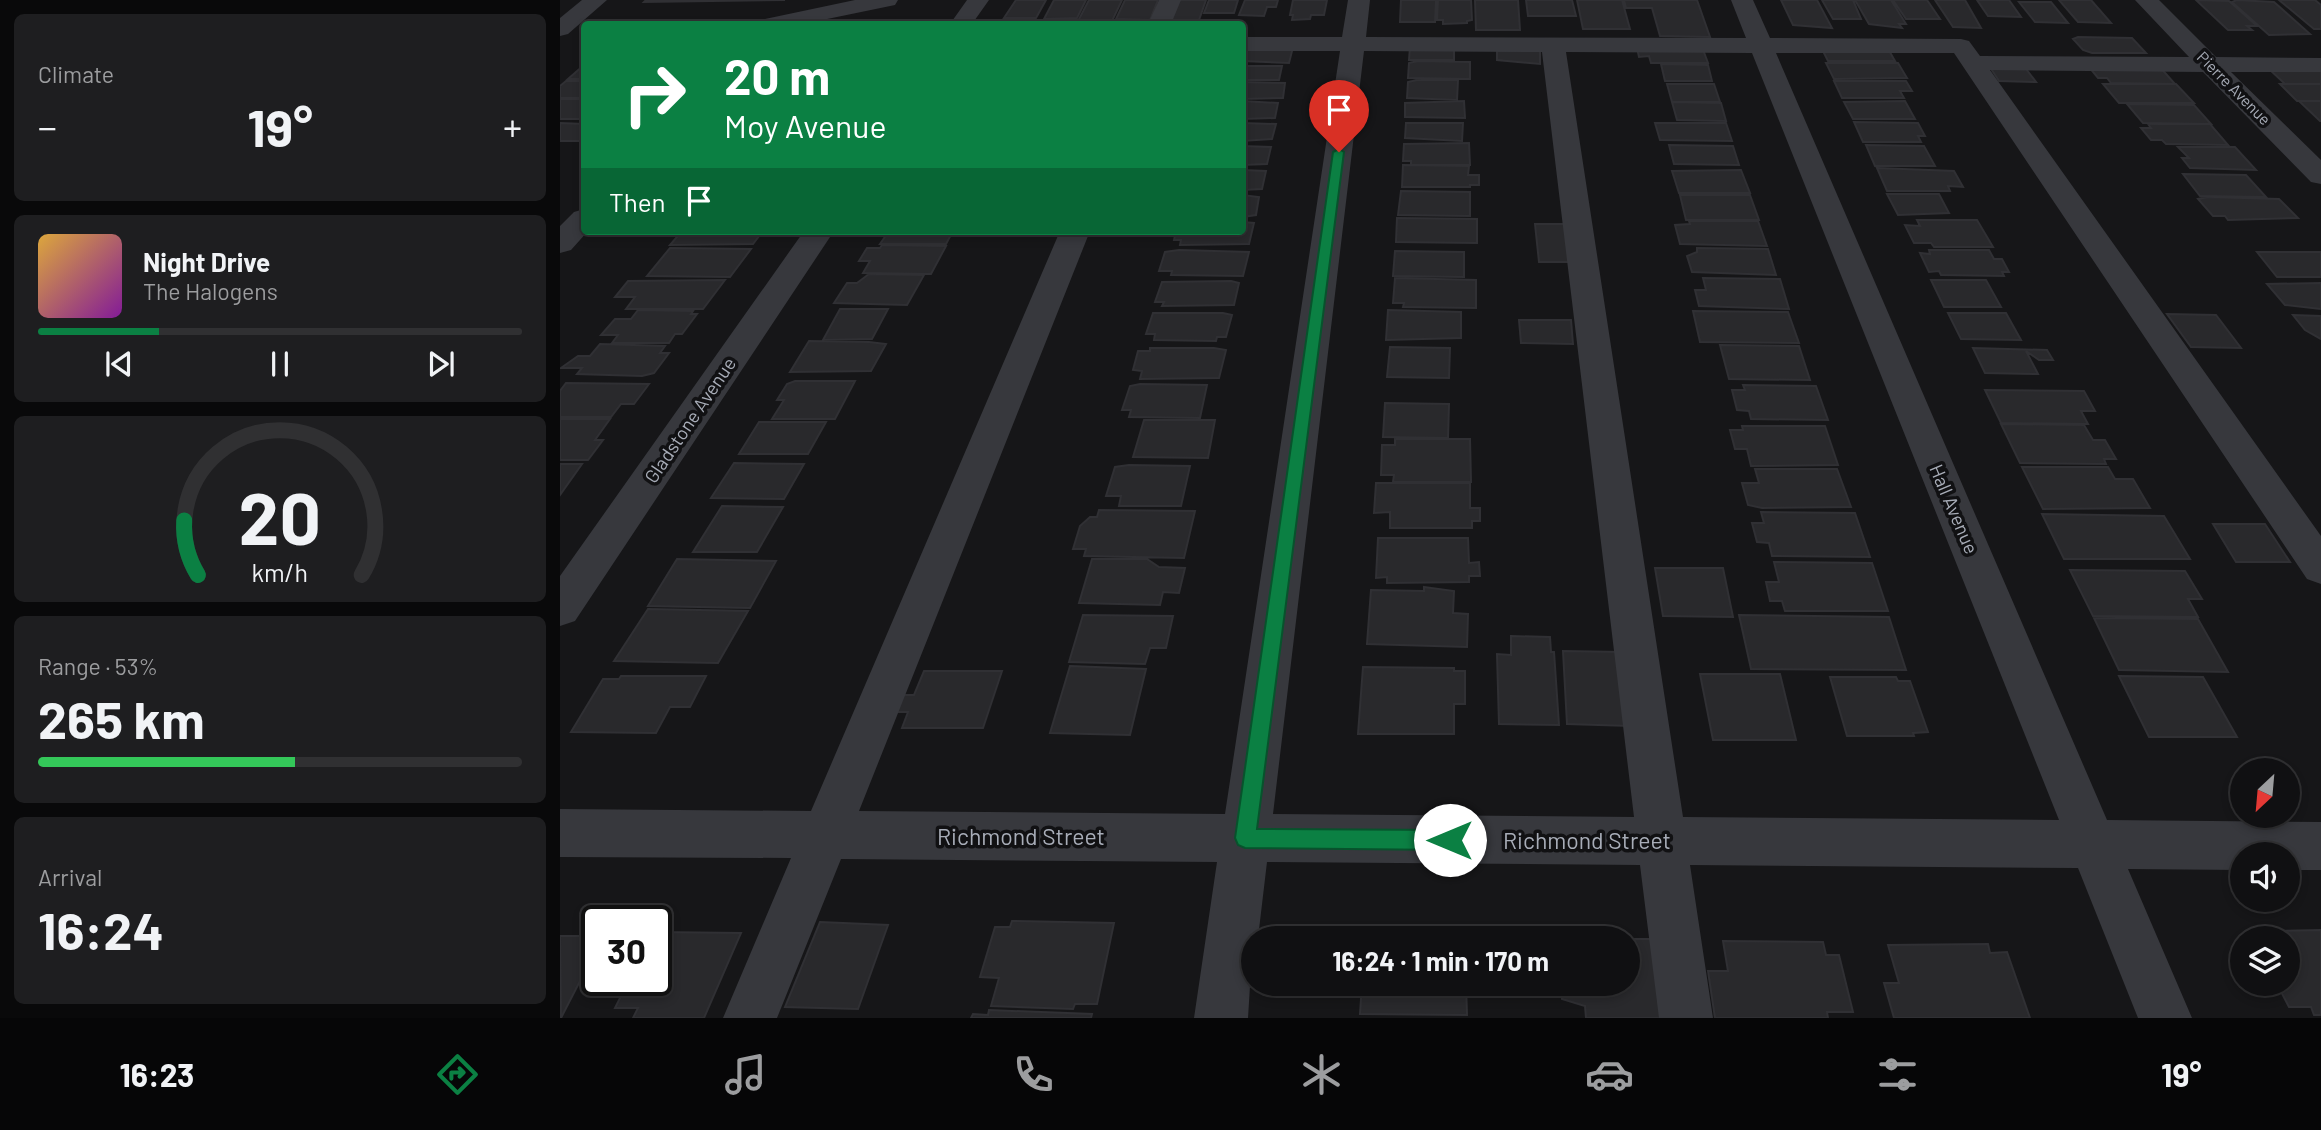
<!DOCTYPE html>
<html lang="en">
<head>
<meta charset="utf-8">
<style>
	:root { --surface:#101012; --page:#1e1e20; --text:#f1f3f6; --muted:#9c9d9f; --line:#303032; --accent:#0b8043 }
	body { margin:0; font-family:Barlow,sans-serif; background:var(--page); color:var(--text); height:100vh; display:flex; flex-direction:column; font-size:26px; white-space:nowrap }
	* { box-sizing:border-box; margin:0 }
	p { font-size:23px; color:var(--muted) }
	.icon { flex:none; width:38px; height:38px; fill:none; stroke:currentColor; stroke-width:2; stroke-linecap:round; stroke-linejoin:round }
	.map { position:relative; flex:1; overflow:hidden }
	.side { display:flex; flex-direction:column; gap:14px; padding:14px; background:#09090a; width:560px }
	.side>* { flex:none }
	.hud { position:absolute; left:21px; top:21px; width:665px; height:214px; border-radius:7px; box-shadow:0 4px 10px #0003,0 0 0 2px var(--line); background:#0b8043; color:#fff; overflow:hidden }
	.needle { width:46px; rotate:206deg }
	.buttons { position:absolute; left:1670px; top:758px; display:grid; gap:14px }
	.buttons a { display:grid; place-items:center; width:70px; height:70px; border-radius:50%; background:var(--surface); box-shadow:0 4px 10px #0003,0 0 0 2px var(--line); font-size:35px }
	.speed { position:absolute; left:21px; top:905px; display:flex; gap:14px; font-size:35px; font-weight:700; text-align:center }
	.speed>* { display:grid; place-content:center; width:91px; height:91px; border-radius:50%; background:var(--surface); box-shadow:0 4px 10px #0003,0 0 0 2px var(--line); line-height:1 }
	.speed .limit { border:4px solid #111; border-radius:10px; background:#fff; color:#111 }
	.pin { position:absolute; display:grid; place-items:center; width:60px; height:60px; color:#fff; margin:-72px -30px; border-radius:50% 50% 50% 0; rotate:-45deg; box-shadow:0 0 7px #0007 }
	.pin .icon { rotate:45deg }
	.me { position:absolute; width:77px; margin:-38px; rotate:270deg; stroke-linejoin:round; filter:drop-shadow(0 0 5px #0008) }
	.turn { display:flex; align-items:center; gap:24px; height:147px; padding:0 28px; font-size:32px }
	.turn .icon { width:91px; height:91px; stroke-width:2.5 }
	.turn b { display:block; font-size:49px; line-height:60px }
	.then { display:flex; align-items:center; height:66px; padding:0 28px; background:#0003; gap:14px; font-size:26px }
	.big { font-size:52px; font-weight:700; line-height:1.1 }
	.side .card { flex:1; display:flex; flex-direction:column; justify-content:center; gap:10px; min-width:0; padding:0 24px; border-radius:10px; background:var(--page) }
	.side .dial { align-items:center; gap:0 }
	.dial svg { height:182px; overflow:visible; fill:none; stroke:var(--line); stroke-width:7; stroke-linecap:round; text-anchor:middle }
	.dial text { fill:var(--text); stroke:none }
	.song { display:flex; align-items:center; gap:21px }
	.cover { width:84px; height:84px; border-radius:10px; background:linear-gradient(135deg,hsl(40 70% 55%),hsl(290 70% 35%)) }
	.played { height:7px; border-radius:4px; background:linear-gradient(90deg,var(--accent) 25%,var(--line) 25%) }
	.keys { display:flex; justify-content:space-around; direction:ltr }
	.heat { display:flex; justify-content:space-between; align-items:center; font-size:38px; direction:ltr }
	.charge { height:10px; border-radius:5px; background:linear-gradient(90deg,#34c759 53%,var(--line) 0) }
	.trip { position:absolute; left:681px; top:926px; width:399px; height:70px; border-radius:35px; background:var(--surface); box-shadow:0 4px 10px #0003,0 0 0 2px var(--line); font-weight:700; line-height:70px; text-align:center }
	.tab-bar { display:flex; height:112px; justify-content:space-around; align-items:center; background:#060607; color:var(--muted) }
	.tab-bar .icon { width:49px; height:49px }
	.tab-bar .selected { color:var(--accent) }
	.tab-bar b { font-size:32px; color:var(--text) }
	main { display:flex; flex:1; min-height:0 }
	.map>svg:first-child { display:block }
</style>
</head>
<body>
<main>
<section class="side">
<div class="card"><p>Climate</p>
<div class="heat"><a>−</a><b class="big">19°</b><a>+</a></div>
</div>
<div class="card">
<div class="song"><i class="cover"></i><div><b>Night Drive</b><p>The Halogens</p></div></div>
<div class="played"></div>
<div class="keys"><svg class="icon" aria-label="previous" viewBox="0 0 24 24"><path d="M18 5L8 12l10 7zM5 5v14"/></svg><svg class="icon" aria-label="pause" viewBox="0 0 24 24"><path d="M8 5v14M16 5v14"/></svg><svg class="icon" aria-label="next" viewBox="0 0 24 24"><path d="M6 5l10 7-10 7zM19 5v14"/></svg></div>
</div>
<div class="card dial"><svg viewBox="0 0 100 80">
<path d="M14 69A42 42 0 1 1 86 69"/>
<path d="M14 69A42 42 0 0 1 8 45" stroke="#0b8043"/>
<text x="50" y="56" font-size="32" font-weight="700">20</text>
<text x="50" y="72" font-size="11">km/h</text>
</svg></div>
<div class="card"><p>Range · 53%</p><b class="big">265 km</b><div class="charge"></div></div>
<div class="card"><p>Arrival</p><b class="big">16:24</b></div>
</section>
<div class="map">
<svg width="1761" height="1018" viewBox="0 0 1761 1018">
	<rect width="100%" height="100%" fill="#161618"/>
	<!-- building -->
	<path fill="#29292c" stroke="#303034" stroke-width="2" d="M86,0H225L84,2Z
		M456,0H486L476,18H444Z
		M494,0H526L517,18L484,19Z
		M529,0H562L552,21H518Z
		M565,0H598L590,20L556,19Z
		M617,0H646L639,20H609Z
		M649,0H678L674,13H644Z
		M685,0H718L716,7H707L704,16L679,15Z
		M733,0H767L764,15H751L750,19L732,20L733,15H730Z
		M841,0H876L875,22H840Z
		M878,0H911L912,20L907,21V23L883,24V20H877Z
		M915,0H958L960,30H916Z
		M966,0H1012L1016,16H968Z
		M1017,0H1062L1070,29H1023Z
		M1064,0H1137L1150,37L1100,36L1092,8H1066Z
		M1221,0H1257L1272,28L1233,25Z
		M1262,0H1293L1301,19H1273Z
		M1295,0H1331L1346,24H1339L1342,28L1309,24Z
		M1333,0H1367L1380,19H1346Z
		M1375,0H1405L1421,28L1393,27Z
		M1417,0H1449L1461,17L1428,16Z
		M1499,0H1531L1551,23L1518,22Z
		M1636,0L1669,1L1697,26H1687L1692,30H1668Z
		M1677,0L1714,2L1750,34L1709,35L1672,2Z
		M1719,0H1755L1761,5V29H1754Z
		M1459,2H1491L1508,23L1475,22Z
		M1518,37L1572,38L1586,53H1532L1523,50L1513,39Z
		M733,47L729,63L682,61V48Z
		M850,47H894V60H849Z
		M1142,47L1148,63H1091L1089,56L1079,57L1077,48Z
		M1261,47H1327L1335,61H1268Z
		M937,51H980V64L937,60Z
		M858,61L910,62V79L848,78L849,63Z
		M682,62H685L684,66H722L719,80H682Z
		M1266,63H1338L1347,78L1274,79Z
		M1101,64L1148,65L1152,81H1105Z
		M1428,64L1463,65L1476,82L1439,81Z
		M24,65V79H8Z
		M1598,65L1615,84L1551,83L1547,78H1538L1529,67Z
		M1708,68H1761V84H1725Z
		M857,80H898L897,100L847,98L848,82Z
		M6,81H24V98H0V86Z
		M1274,81H1346L1352,91H1340L1344,98H1282Z
		M682,82L725,83L723,98L682,99Z
		M1107,84H1154L1160,102H1112Z
		M1543,84H1616L1634,103H1559Z
		M1720,84H1761V101H1737Z
		M0,99H24V119H0Z
		M682,101L718,103L715,118L682,119Z
		M904,101L905,118L845,117V103Z
		M1345,101L1355,119H1293L1284,102Z
		M1739,101H1761V121H1760Z
		M1112,102L1161,103L1166,121L1117,120Z
		M1567,104L1634,105L1651,124L1583,123Z
		M1294,122L1358,123L1365,136H1358L1361,142H1303Z
		M0,123L24,124V137L20,141H0Z
		M682,123L716,124L712,139L682,141Z
		M846,123H903L902,141L845,138Z
		M1095,123H1166L1172,141L1100,140Z
		M1588,124H1650L1668,145L1606,144L1602,140H1591L1581,128H1591Z
		M909,143L910,165H851V161H843L844,144Z
		M1109,145L1173,146L1179,165L1114,164Z
		M1306,145L1364,146L1375,166H1315Z
		M682,146L711,147L707,164L682,165Z
		M1618,147H1675L1696,170L1630,168L1622,158H1629Z
		M843,165L909,166L908,175H919V185H910V187H842Z
		M1317,168L1394,171L1403,187L1388,186L1390,191H1327Z
		M682,170L706,171L702,189L682,190Z
		M1181,170L1190,193H1119L1112,171Z
		M1623,174L1686,175L1706,197L1640,196Z
		M841,191L910,192V216L838,215Z
		M1327,194H1379L1389,213L1338,215Z
		M682,195L699,197L696,215L682,217Z
		M1120,195H1190L1199,220H1126Z
		M1648,197L1719,199L1738,218L1668,220L1665,216H1653L1638,199Z
		M837,218L917,219V243L836,242Z
		M1357,220H1417L1433,247H1374L1371,243H1354L1345,225L1360,226Z
		M1129,221H1198L1207,246L1120,244L1115,225L1130,224Z
		M682,222L694,223L689,244L620,245L621,240H614L616,231H682Z
		M975,224H1010L1015,262H979Z
		M122,231H203L193,244L110,245Z
		M329,231H393L386,244H320Z
		M322,245L386,246L371,274L303,273L310,261H299L307,248H320Z
		M110,248L191,249L170,277L87,276Z
		M1137,248L1208,249L1216,275L1132,272L1127,256L1137,252Z
		M619,250L689,252L683,276L611,275L612,271H599L605,252Z
		M1369,250H1429L1434,259H1442L1449,272H1442L1444,276L1381,275L1379,271L1369,272L1360,253L1370,254Z
		M835,251L904,252V277L833,276Z
		M1697,252H1761V277H1717Z
		M309,274L364,275L347,305L274,303L287,283H297Z
		M835,278L916,280V308L843,307L844,303H833Z
		M1143,278L1220,279L1229,309L1139,306L1135,290H1146Z
		M165,280L143,309H66L75,297H55L68,281Z
		M1371,280H1426L1441,307H1384Z
		M671,281L679,283L674,305L602,306L604,302H595L602,282Z
		M1761,283V309L1725,305L1707,284Z
		M280,309H328L312,339L263,340Z
		M78,310L133,311L131,314H137L122,334H115L109,343H52L58,335H41L55,319H71Z
		M828,310L901,312V338L826,340Z
		M1133,311L1228,312L1239,343L1140,342Z
		M593,313H663L672,315L666,337H657L656,341L594,340L595,334H586Z
		M1388,313H1446L1461,340L1401,339Z
		M1607,314L1656,315L1681,348L1631,347Z
		M1733,315L1761,316V339L1745,330Z
		M959,320H1011L1013,344L961,343Z
		M249,341L309,342L326,344L311,371L230,372Z
		M40,344L105,346L100,353H109L94,373L82,376L17,374L22,368H1L18,356H30Z
		M1160,345L1239,346L1250,380L1169,379Z
		M830,347L890,348L889,378L827,377Z
		M590,348H654L666,350L659,378L580,379L582,371L573,370L578,351H590Z
		M1413,348L1487,350L1493,360H1479L1466,351L1478,374L1425,373Z
		M235,381H295L275,419H212L224,400H217L227,384Z
		M6,383L89,384L74,404H61L51,417H0V391Z
		M580,384L647,385L640,418L569,417L571,410H562L570,386Z
		M1183,385L1256,386L1268,420L1191,419L1189,411L1177,410L1172,390H1185Z
		M1425,390L1524,391L1535,411H1521L1528,424L1441,423Z
		M825,403L889,404L888,438L823,437Z
		M0,419H50L35,440H43L28,460H0Z
		M584,420H655L648,458L573,457Z
		M199,422H266L248,454H179Z
		M1441,424L1524,425L1533,440H1545L1556,459H1544L1546,464L1460,463Z
		M1182,426H1265L1278,465L1191,466L1187,449H1175L1170,430H1183Z
		M835,439H910L911,482H833L834,475H821L822,445H835Z
		M174,463L244,464L224,499L151,498Z
		M0,464H22L0,495Z
		M569,465L630,466L621,506H559L561,496H546L555,467Z
		M1462,467H1548L1555,479H1573L1590,508L1483,509Z
		M1195,469H1277L1291,507L1202,508L1188,505L1182,483H1199Z
		M816,483H910V508H920V521H912V528H830V512L814,513Z
		M162,506L223,507L197,552H133Z
		M539,510L635,511L624,558L524,556L526,549H513L520,526L530,517H537Z
		M1201,512L1295,513L1310,557L1212,556L1209,543L1197,542L1192,523H1204Z
		M1482,514L1604,516L1630,559H1504Z
		M1653,524H1705L1730,562H1676Z
		M818,538H908L909,563L919,562L920,576H909V582L827,583V577L816,578Z
		M117,559L216,561L190,608L88,606Z
		M532,559H587L599,567L625,568L619,593L603,592L600,605L519,603Z
		M1214,562L1312,563L1328,611H1225L1222,601H1210L1206,582H1219Z
		M1095,568H1163L1173,617L1103,616Z
		M1510,570L1625,571L1642,599H1628L1638,617L1533,616Z
		M864,587L894,591L893,613L908,614L907,647L807,644L811,590L864,591Z
		M88,609L188,611L158,663L54,661Z
		M523,615L613,616L606,648H590L585,664L509,662Z
		M1179,615L1329,617L1346,670L1191,669Z
		M1534,618L1638,619L1668,672L1559,670Z
		M951,636L990,637L991,652H994L999,725L939,724L937,654L951,655Z
		M1003,651L1062,652L1070,726L1007,724Z
		M510,666L586,669L570,735L490,733Z
		M803,667L894,668V671H905V704H894V734H798Z
		M364,671H442L423,728H342L348,712H331L338,695H354Z
		M1140,674H1220L1236,740H1153Z
		M61,676H146L130,707H110L96,733L11,732L43,679H59Z
		M1559,676L1643,677L1677,737H1589Z
		M1270,677H1336L1338,681H1350L1368,732L1353,733L1354,736H1287Z
		M452,921L554,923L537,1004H515L513,1009L431,1006L439,978L420,977L435,927H450Z
		M260,922L328,925L298,1009L225,1007Z
		M1761,930V1015H1754L1751,1007H1729L1717,984H1727V938L1694,937H1715L1711,931Z
		M96,932L181,933L144,1018H73L78,1008H55L69,980H96Z
		M805,933L918,935V938H805Z
		M0,936H37V948L1,1018Z
		M1068,939H1100L1109,1018H1026L1025,1006L1002,999L1001,984H1068Z
		M1163,941L1263,942L1266,955H1279L1293,1012H1267L1268,1018H1155L1148,971H1168Z
		M1428,944L1430,953L1447,952L1470,1018H1334L1324,983H1339L1328,945Z
		M802,984H906L907,1015L800,1014Z
		M429,1010L532,1014L531,1018H411L413,1014L428,1015Z"/>
	<g fill="none" stroke-linecap="round" stroke-linejoin="round">
		<!-- minor -->
		<path fill="#37383d" fill-rule="evenodd" d="M22,0H47L8,34L0,36V18Z
			M295,0H338L335,5L243,24H201L205,19Z
			M407,0H429L412,24H390Z
			M599,0H621L611,24H588Z
			M788,0H810L806,37L1186,38L1171,0H1193L1210,38L1401,39L1409,41L1420,56L1629,57L1575,0H1599L1656,57L1761,58V72H1671L1761,160V184L1751,182L1643,72L1430,70L1761,536V584L1747,579L1394,53H1216L1547,820L1761,822V870H1727V854H1682V870L1568,869L1632,1018H1578L1518,868L1130,865L1153,1018H1099L1080,865L707,862L698,938H693L688,1018H634L657,862L281,859L217,1018H163L231,858L0,857V809L251,811L500,231H530L299,811L665,814L780,51H682V37H782ZM804,51L982,52L1074,817L713,814ZM1006,52L1192,53L1499,820L1123,817Z
			M24,209V231H28L11,250L0,253V226L14,212Z
			M244,231H274L15,621L0,626V576Z"/>
	</g>
	<!-- route -->
	<path fill="#0b8043" stroke="#07532c" stroke-width="2" d="M779,149L784,152L697,829L890,830L897,833L900,840L897,847L890,850L685,848L678,845L675,838L773,152Z"/>
	<g text-anchor="middle" stroke-width="7" stroke-linejoin="round" paint-order="stroke">
		<!-- far-street labels -->
		<g font-size="16" fill="#a8adb8" stroke="#111113">
			<text transform="translate(1674 88) rotate(45)" y="6">Pierre Avenue</text>
		</g>
		<!-- street labels -->
		<g font-size="19" fill="#a8adb8" stroke="#111113">
			<text transform="translate(130 420) rotate(-56)" y="7">Gladstone Avenue</text>
			<text transform="translate(1394 509) rotate(67)" y="7">Hall Avenue</text>
		</g>
		<!-- near-street labels -->
		<g font-size="23" fill="#a8adb8" stroke="#111113">
			<text x="461" y="845">Richmond Street</text>
			<text x="1027" y="849">Richmond Street</text>
		</g>
	</g>
</svg>
<div class="buttons">
<a><svg class="needle" viewBox="-14 -14 28 28"><path d="M0-13l5 13h-10z" fill="#e53935"/><path d="M0 13l5-13h-10z" fill="#9c9d9f"/></svg></a>
<a><svg class="icon" aria-label="sound" viewBox="0 0 24 24"><path d="M4 9h4l5-4v14l-5-4H4zM17 9q2 3 0 6"/></svg></a>
<a><svg class="icon" aria-label="layers" viewBox="0 0 24 24"><path d="M12 4l9 5-9 5-9-5zM3 14l9 5 9-5"/></svg></a>
</div>
<div class="speed"><div class="limit">30</div></div>
<div class="pin" style="left:779px;top:152px;background:#d93025"><svg class="icon" aria-label="arrive" viewBox="0 0 24 24"><path d="M6 21V4h12l-3 4 3 4H6"/></svg></div>
<svg class="me" style="left:890px;top:840px" viewBox="-20 -20 40 40"><circle r="19" fill="#fff"/><path d="M0-13L10 11 0 6-10 11z" fill="#0b8043"/></svg>
<div class="trip">16:24 · 1 min · 170 m</div>
<div class="hud">
<div class="turn"><svg class="icon" aria-label="right" viewBox="0 0 24 24"><path d="M7 20v-9h11M14 6l5 5-5 5"/></svg><div><b>20 m</b>Moy Avenue</div></div>
<div class="then">Then<svg class="icon" aria-label="arrive" viewBox="0 0 24 24"><path d="M6 21V4h12l-3 4 3 4H6"/></svg></div>
</div>
</div>
</main>
<nav class="tab-bar">
<b>16:23</b>
<svg class="icon selected" aria-label="directions" viewBox="0 0 24 24"><path d="M12 3l9 9-9 9-9-9zM9 14v-3h6M13 9l2 2-2 2"/></svg>
<svg class="icon" aria-label="music" viewBox="0 0 24 24"><path d="M9 18V5l10-2v13"/><circle cx="6" cy="18" r="3"/><circle cx="16" cy="16" r="3"/></svg>
<svg class="icon" aria-label="phone" viewBox="0 0 24 24"><path d="M5 4h4l2 5-3 2q2 4 5 5l2-3 5 2v4C11 20 4 13 5 4z"/></svg>
<svg class="icon" aria-label="climate" viewBox="0 0 24 24"><path d="M12 3v18M4 7l16 10M4 17L20 7"/></svg>
<svg class="icon" aria-label="car" viewBox="0 0 24 24"><path d="M5 17H2v-5l4-1 3-4h7l3 4 3 1v5h-3M9 17h6M6 11h13"/><circle cx="7" cy="17" r="2"/><circle cx="17" cy="17" r="2"/></svg>
<svg class="icon" aria-label="filters" viewBox="0 0 24 24"><path d="M4 7h16M4 17h16"/><circle cx="9" cy="7" r="2"/><circle cx="15" cy="17" r="2"/></svg>
<b>19°</b>
</nav>
</body>
</html>
